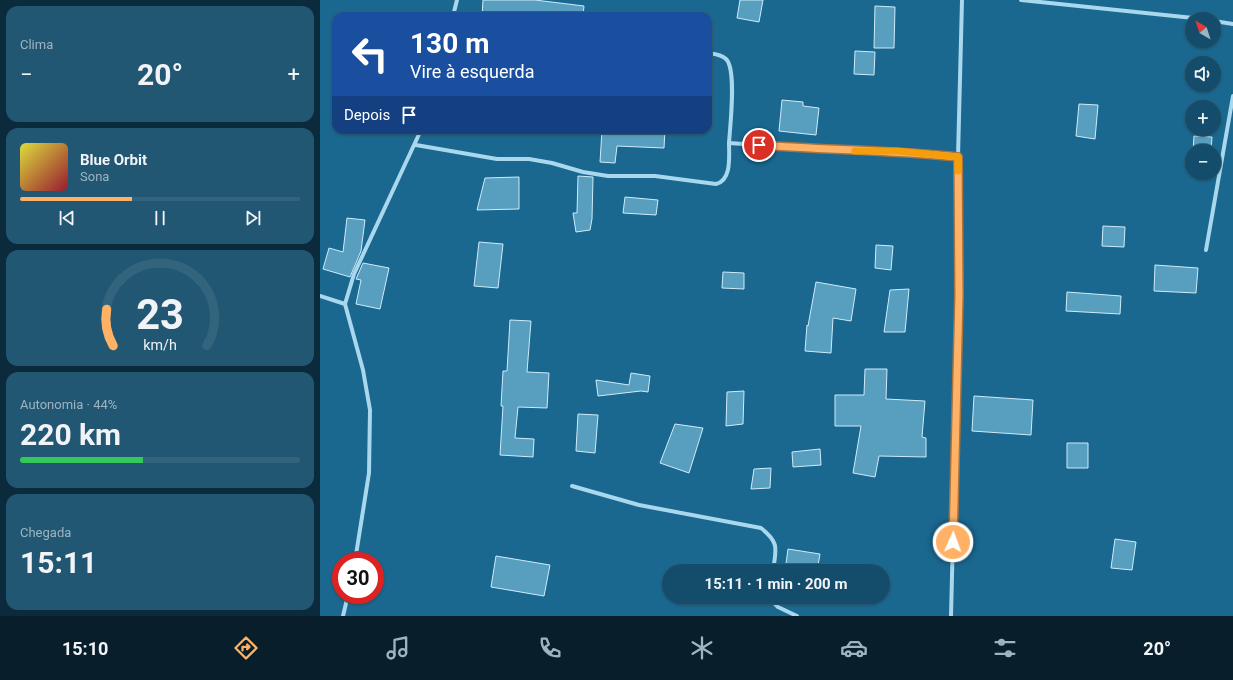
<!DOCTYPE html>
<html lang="pt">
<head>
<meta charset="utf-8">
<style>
	:root { --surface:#144d6b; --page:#215773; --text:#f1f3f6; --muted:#9db4c1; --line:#33647e; --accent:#ffb166 }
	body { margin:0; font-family:Roboto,sans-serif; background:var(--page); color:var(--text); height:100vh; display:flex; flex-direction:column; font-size:15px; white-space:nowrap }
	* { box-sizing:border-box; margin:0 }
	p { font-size:13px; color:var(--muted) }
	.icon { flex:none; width:22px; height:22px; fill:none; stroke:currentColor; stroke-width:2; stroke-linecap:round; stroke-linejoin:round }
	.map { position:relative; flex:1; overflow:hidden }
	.side { display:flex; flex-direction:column; gap:6px; padding:6px; background:#0b2a3b; width:320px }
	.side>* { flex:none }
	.hud { position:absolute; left:12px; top:12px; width:380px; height:122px; border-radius:12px; box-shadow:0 1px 3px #0004,0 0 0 1px var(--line); background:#1a4fa0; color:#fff; overflow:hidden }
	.needle { width:26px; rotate:321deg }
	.buttons { position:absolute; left:865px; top:12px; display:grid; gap:8px }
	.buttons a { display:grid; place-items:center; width:36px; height:36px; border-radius:50%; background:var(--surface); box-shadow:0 1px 3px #0004,0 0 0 1px var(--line); font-size:20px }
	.speed { position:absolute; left:12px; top:552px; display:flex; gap:8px; font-size:20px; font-weight:700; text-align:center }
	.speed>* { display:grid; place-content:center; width:52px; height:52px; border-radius:50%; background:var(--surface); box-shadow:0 1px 3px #0004,0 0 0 1px var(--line); line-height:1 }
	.speed .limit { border:6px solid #d22; background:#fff; color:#111 }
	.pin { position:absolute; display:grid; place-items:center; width:34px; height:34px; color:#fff; margin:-17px; border:2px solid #fff; border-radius:50%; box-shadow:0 1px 4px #0007 }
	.me { position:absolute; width:44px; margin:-22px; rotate:2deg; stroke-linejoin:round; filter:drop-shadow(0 0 3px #0008) }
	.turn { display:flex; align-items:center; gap:14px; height:84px; padding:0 12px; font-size:18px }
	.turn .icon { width:52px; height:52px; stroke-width:2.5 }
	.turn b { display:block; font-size:28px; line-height:34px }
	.then { display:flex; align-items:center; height:38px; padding:0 12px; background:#0003; gap:8px; font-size:15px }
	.big { font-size:30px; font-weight:700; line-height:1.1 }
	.side .tile { flex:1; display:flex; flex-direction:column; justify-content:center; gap:6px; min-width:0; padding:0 14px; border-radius:12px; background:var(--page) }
	.side .dial { align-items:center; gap:0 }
	.dial svg { height:104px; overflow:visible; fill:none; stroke:var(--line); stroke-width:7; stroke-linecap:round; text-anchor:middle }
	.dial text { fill:var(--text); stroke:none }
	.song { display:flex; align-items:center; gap:12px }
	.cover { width:48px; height:48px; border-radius:6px; background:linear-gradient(135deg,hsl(60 70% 55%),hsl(350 70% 35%)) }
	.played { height:4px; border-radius:2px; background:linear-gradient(90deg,var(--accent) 40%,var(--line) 40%) }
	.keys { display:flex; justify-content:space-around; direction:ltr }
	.heat { display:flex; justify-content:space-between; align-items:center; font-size:22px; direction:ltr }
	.charge { height:6px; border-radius:3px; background:linear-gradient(90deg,#34c759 44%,var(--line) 0) }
	.trip { position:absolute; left:342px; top:564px; width:228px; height:40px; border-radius:20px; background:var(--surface); box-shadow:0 1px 3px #0004,0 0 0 1px var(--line); font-weight:700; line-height:40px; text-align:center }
	.menu { display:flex; height:64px; justify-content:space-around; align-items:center; background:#081f2b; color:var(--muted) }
	.menu .icon { width:28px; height:28px }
	.menu .on { color:var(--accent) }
	.menu b { font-size:18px; color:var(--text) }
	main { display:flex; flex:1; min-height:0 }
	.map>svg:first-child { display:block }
</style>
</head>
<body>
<main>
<section class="side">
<div class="tile"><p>Clima</p>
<div class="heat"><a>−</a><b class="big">20°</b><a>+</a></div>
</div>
<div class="tile">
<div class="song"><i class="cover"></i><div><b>Blue Orbit</b><p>Sona</p></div></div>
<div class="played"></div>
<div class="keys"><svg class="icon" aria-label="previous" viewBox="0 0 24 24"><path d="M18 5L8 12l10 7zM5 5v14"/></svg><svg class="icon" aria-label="pause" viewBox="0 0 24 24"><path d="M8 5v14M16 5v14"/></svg><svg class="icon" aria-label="next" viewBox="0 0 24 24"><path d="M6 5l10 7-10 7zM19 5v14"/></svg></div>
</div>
<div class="tile dial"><svg viewBox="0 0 100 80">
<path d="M14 69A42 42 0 1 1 86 69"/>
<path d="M14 69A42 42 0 0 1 9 41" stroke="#ffb166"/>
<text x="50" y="56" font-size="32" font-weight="700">23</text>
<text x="50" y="72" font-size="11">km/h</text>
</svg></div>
<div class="tile"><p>Autonomia · 44%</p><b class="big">220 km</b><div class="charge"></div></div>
<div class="tile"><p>Chegada</p><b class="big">15:11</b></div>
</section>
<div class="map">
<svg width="913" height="616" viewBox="0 0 913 616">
	<rect width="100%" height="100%" fill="#1a678f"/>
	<!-- building -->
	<path fill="#589ebf" stroke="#ceecfa" d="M163,0H215L264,6L263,16H162Z
		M420,0H443L439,22L417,18Z
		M555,6L575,7L574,48H554Z
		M535,51L555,52L554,75L534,74Z
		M462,100L483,102V106L499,108L496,135L459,131Z
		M759,104L778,105L775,139L756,136Z
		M282,130H345L344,148L297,146L295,163L280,162Z
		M874,136L892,137L891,151H873Z
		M258,176L273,177L272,219L270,230L256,232L253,213H257Z
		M199,177V209L157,210L165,178Z
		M305,197L338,200L336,215L303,213Z
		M27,218L45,220L41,251L30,277L3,269L9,248L23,252Z
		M783,226L805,227L804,247L782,246Z
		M159,242L183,244L178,288L154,286Z
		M556,245L573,246L571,270L555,268Z
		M43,263L69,268L60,309L36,304L41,280L36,279Z
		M835,265L878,268L876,293L834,291Z
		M403,272L424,273V289L402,288Z
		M496,282L536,289L531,321L513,318L511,353L485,351L487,325L488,326Z
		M589,289L585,332H564L570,290Z
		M747,292L801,296L800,314L746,311Z
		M190,320L211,321L207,372L229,373L227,408L198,407L195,438L214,439L213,457L180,455L183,406H181L183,371H187Z
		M545,369H567L566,399L605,401L602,437L606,438V457L559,456L555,477L533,473L541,426H515V395H544Z
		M311,373L330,376L328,392L321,391L278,396L276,380L309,385Z
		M424,391L423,424L406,426L407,392Z
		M654,396L713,400L711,435L652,431Z
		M258,414L278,415L275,453L256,451Z
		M355,424L383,428L369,473L340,463Z
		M747,443H768V468H747Z
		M500,449L501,465L473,467L472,452Z
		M451,468L450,488L431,489L434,469Z
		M795,539L816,542L812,570L791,568Z
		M468,549L500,554L497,571H465Z
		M176,556L230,565L224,596L171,587Z"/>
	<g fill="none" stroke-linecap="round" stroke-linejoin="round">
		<!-- street -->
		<path stroke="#a8d7ee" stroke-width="4" d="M701,0L883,19
			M133,16L137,0
			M894,21L913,24
			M388,53C394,54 401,54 406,59C417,69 410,127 409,143
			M96,145L177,159H209L232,163L263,172L288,176H335L396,184C412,180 409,156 409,143L524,151H577L638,157
			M886,250L913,96
			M0,296L25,304
			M252,486L319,505L441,528C460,543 456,549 453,571
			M35,561L49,473L50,410L43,370L25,304L34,274L101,130
			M452,597V601L458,607L477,616
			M23,616L28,595
			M631,616L639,295L638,157L642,0"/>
	</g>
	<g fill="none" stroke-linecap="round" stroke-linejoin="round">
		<!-- route casing -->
		<g stroke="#a67342" stroke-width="10">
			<path id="route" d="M439,145C505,150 572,150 638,157L639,295L633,542"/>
		</g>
		<!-- route -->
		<use href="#route" stroke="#ffb166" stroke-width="7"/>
		<!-- slow -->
		<path stroke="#f59e0b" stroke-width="7" d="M535,151H577L638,157V171"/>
	</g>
</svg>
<div class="buttons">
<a><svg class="needle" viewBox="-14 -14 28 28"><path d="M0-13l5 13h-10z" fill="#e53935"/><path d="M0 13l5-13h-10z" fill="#9db4c1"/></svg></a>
<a><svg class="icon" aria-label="sound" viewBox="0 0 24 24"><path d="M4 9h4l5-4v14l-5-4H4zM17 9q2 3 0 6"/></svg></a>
<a>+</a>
<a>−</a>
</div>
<div class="speed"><div class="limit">30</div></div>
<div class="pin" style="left:439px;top:145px;background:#d93025"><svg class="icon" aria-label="arrive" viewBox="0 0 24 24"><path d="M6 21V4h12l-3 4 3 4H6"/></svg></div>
<svg class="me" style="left:633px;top:542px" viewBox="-20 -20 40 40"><circle r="17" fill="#ffb166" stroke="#fff" stroke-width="3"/><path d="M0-11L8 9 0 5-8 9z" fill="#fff"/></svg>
<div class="trip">15:11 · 1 min · 200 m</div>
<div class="hud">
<div class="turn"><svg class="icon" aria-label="left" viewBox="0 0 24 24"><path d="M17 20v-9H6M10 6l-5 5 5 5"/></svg><div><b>130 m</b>Vire à esquerda</div></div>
<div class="then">Depois<svg class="icon" aria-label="arrive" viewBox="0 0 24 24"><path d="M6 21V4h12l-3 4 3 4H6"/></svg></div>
</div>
</div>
</main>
<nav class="menu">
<b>15:10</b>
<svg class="icon on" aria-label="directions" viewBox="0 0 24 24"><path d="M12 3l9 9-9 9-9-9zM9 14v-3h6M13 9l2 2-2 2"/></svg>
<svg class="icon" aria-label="music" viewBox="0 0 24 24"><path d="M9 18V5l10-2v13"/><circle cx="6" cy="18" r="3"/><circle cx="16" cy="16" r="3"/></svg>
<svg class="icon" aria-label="phone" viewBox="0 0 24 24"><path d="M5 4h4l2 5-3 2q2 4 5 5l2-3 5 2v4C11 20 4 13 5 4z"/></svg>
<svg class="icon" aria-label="climate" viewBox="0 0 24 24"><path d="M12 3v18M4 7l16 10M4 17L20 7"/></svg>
<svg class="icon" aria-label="car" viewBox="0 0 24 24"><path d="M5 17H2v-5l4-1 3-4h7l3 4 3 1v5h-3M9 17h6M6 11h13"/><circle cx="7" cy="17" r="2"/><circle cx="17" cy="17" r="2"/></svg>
<svg class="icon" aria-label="filters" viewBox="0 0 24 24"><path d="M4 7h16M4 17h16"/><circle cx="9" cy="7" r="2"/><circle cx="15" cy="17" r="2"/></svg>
<b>20°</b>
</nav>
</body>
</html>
